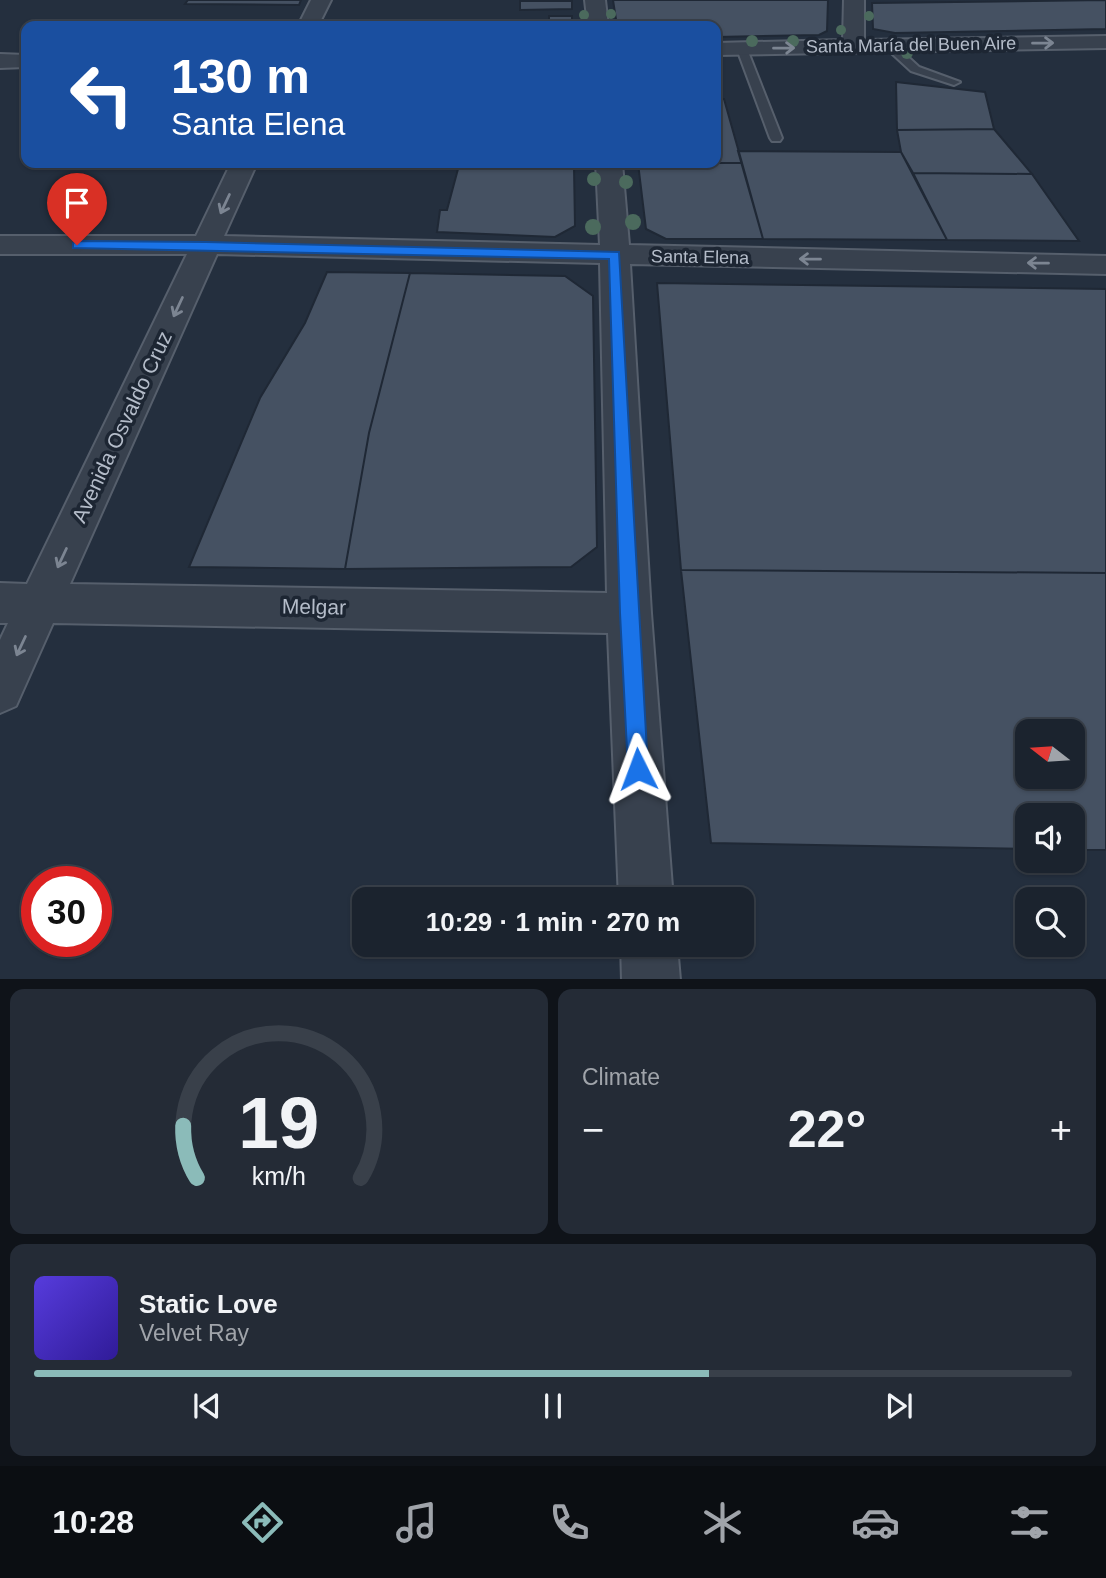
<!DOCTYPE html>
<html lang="en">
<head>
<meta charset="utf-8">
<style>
	:root { --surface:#1b232e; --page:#242b36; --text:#f1f3f6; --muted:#a0a4aa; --line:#39404a; --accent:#8bbbb9 }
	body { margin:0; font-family:Helvetica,sans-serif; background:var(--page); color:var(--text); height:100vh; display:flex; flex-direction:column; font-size:26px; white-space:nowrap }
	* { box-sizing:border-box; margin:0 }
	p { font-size:23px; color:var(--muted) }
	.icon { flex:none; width:38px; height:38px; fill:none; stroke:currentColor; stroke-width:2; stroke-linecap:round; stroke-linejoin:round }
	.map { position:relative; height:979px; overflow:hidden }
	.sheet { display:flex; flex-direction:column; gap:10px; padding:10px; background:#0f1319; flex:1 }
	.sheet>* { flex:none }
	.guide { position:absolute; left:21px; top:21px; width:700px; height:147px; border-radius:14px; box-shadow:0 2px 5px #0004,0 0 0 2px var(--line); background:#1a4fa0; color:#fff; overflow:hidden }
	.needle { width:46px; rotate:287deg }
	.controls { position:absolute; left:1015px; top:719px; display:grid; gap:14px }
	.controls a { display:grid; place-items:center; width:70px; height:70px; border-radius:14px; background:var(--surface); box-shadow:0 2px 5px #0004,0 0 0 2px var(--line); font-size:35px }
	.speed { position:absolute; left:21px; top:866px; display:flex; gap:14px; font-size:35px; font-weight:700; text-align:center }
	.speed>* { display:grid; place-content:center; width:91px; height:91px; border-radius:50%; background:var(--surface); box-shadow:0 2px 5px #0004,0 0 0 2px var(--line); line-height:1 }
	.speed .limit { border:10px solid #d22; background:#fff; color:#111 }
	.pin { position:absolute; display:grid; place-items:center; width:60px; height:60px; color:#fff; margin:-72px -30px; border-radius:50% 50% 50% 0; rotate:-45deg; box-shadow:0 0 7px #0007 }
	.pin .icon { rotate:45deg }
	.me { position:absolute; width:77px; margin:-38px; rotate:357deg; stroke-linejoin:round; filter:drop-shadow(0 0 5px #0008) }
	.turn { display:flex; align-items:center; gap:24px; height:147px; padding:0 35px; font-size:32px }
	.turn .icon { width:91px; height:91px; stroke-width:2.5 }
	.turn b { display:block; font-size:49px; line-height:60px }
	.big { font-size:52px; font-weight:700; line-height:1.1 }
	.sheet .tile { flex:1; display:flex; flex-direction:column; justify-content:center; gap:10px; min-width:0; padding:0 24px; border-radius:14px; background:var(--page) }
	.sheet .dial { align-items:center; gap:0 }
	.dial svg { height:182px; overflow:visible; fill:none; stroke:var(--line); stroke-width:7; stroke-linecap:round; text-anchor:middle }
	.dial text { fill:var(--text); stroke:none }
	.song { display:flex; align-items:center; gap:21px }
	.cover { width:84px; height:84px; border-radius:10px; background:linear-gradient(135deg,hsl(250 70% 55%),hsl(250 70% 35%)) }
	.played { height:7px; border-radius:4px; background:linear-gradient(90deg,var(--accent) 65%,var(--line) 65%) }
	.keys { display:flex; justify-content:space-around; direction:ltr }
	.heat { display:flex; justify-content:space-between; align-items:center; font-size:38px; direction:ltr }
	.sheet .tiles { flex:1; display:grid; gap:10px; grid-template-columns:1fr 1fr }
	.tile:last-child { grid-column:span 2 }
	.trip { position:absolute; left:352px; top:887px; width:402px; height:70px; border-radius:14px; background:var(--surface); box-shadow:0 2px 5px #0004,0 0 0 2px var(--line); font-weight:700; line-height:70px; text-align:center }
	.tabs { display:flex; height:112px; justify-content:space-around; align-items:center; background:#0b0e12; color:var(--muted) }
	.tabs .icon { width:49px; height:49px }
	.tabs .selected { color:var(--accent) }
	.tabs b { font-size:32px; color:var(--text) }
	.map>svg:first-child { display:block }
</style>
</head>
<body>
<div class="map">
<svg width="1106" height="980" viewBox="0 0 1106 980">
	<rect width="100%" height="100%" fill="#242f3e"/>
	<!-- building -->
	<path fill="#455162" stroke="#1f2835" stroke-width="2" fill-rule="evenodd" d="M188,0H301L299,5L185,4Z
		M613,0H828L827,31L819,35L716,37V26H617Z
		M1106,0V29L895,33L873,29L872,3Z
		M520,1H572V9L520,10Z
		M549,16H572V26H549Z
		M896,82L985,92L994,129L897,130Z
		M716,99H724L742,163H716Z
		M994,129L1032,174L913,173L901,152L897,130Z
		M738,151L901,152L947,240L763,239Z
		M638,163H742L763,239H666L646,229Z
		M574,167L575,226L555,237L437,232L440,210H447L458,169Z
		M913,173L1032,174L1079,241L947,240Z
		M327,272L410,273L369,433L345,569L189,567L260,398L305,323Z
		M410,273L565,276L593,296L597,547L571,567L345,569L369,433Z
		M657,283L1106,289V573L681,570Z
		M681,570L1106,573V850H1073V816H1027V849L711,843ZM1027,732H1073V777H1027Z"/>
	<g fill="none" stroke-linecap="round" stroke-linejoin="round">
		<!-- lane casing -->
		<g stroke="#565f6c" stroke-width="4">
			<path id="lane" d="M886,44H894L919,67L960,82L954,85L911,71L886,48Z
				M742,46L747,49L782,138L780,141H772L770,138L737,49Z"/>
		</g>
		<!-- street casing -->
		<g stroke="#565f6c" stroke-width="4">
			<path id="street" d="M311,0H331L318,26H298Z
				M585,0H605L608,26H588Z
				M844,0H864V40L1106,36V48L716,55V43L843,40Z
				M0,54L26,55V67L0,68Z
				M231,163H257L224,236L600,245L596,163H622L629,245L1106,256V274L630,264L651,613L673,900H619L608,633L53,623L16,706L0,713V640L8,623H0V583L27,584L187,254H0V236H196ZM217,254L600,263L607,593L70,584Z
				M621,945H677L680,980H622Z"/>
		</g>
		<!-- lane -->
		<use href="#lane" fill="#38414e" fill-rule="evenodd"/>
		<!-- street -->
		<use href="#street" fill="#38414e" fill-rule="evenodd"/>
	</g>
	<!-- trees -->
	<g fill="#4b6a5d">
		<circle cx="611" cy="14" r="5"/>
		<circle cx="584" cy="15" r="5"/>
		<circle cx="869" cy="16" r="5"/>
		<circle cx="841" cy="30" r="5"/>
		<circle cx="752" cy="41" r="6"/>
		<circle cx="793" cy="41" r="6"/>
		<circle cx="907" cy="53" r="6"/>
		<circle cx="594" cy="179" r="7"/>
		<circle cx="626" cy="182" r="7"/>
		<circle cx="633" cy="222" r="8"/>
		<circle cx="593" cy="227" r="8"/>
	</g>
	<!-- one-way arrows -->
	<defs><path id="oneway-shaft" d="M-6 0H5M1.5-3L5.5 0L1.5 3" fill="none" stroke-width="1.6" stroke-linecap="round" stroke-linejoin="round" transform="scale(1.75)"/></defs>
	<g stroke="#7c8592">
		<use href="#oneway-shaft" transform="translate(1043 43) rotate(-1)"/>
		<use href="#oneway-shaft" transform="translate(784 48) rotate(-1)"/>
		<use href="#oneway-shaft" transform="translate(225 204) rotate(115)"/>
		<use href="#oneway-shaft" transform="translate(810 259) rotate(-179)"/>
		<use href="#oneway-shaft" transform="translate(1038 263) rotate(-179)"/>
		<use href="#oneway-shaft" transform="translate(178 307) rotate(115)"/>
		<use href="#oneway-shaft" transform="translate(62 558) rotate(115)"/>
		<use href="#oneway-shaft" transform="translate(21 646) rotate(115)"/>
	</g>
	<!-- route -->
	<path fill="#1a73e8" stroke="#114b97" stroke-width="2" d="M77,241L206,242L619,252L648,769L645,776L638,779L631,776L628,769L620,613L609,259L73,248V243Z"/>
	<g text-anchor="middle" stroke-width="7" stroke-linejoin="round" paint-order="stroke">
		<!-- far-street labels -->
		<g font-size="18" fill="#b4bcc9" stroke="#1d2633">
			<text transform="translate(911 45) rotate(-1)" y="6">Santa María del Buen Aire</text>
			<text transform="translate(700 257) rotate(1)" y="6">Santa Elena</text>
		</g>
		<!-- street labels -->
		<g font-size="21" fill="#b4bcc9" stroke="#1d2633">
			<text transform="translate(122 427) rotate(-65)" y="7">Avenida Osvaldo Cruz</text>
			<text transform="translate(314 607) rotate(1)" y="7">Melgar</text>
		</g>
	</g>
</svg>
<div class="controls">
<a><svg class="needle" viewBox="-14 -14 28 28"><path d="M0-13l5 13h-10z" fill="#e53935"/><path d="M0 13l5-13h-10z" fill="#a0a4aa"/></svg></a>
<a><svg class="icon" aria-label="sound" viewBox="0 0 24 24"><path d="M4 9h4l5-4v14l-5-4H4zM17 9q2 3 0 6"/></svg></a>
<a><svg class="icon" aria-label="search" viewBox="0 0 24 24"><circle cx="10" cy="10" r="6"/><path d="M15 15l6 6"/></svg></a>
</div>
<div class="speed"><div class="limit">30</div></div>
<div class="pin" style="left:77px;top:245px;background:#d93025"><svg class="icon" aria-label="arrive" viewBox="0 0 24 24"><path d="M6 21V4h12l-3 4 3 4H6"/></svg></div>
<svg class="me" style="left:638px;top:769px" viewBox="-20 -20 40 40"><path d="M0-17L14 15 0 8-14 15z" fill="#1a73e8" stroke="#fff" stroke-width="4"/></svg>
<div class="trip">10:29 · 1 min · 270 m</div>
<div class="guide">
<div class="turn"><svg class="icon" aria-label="left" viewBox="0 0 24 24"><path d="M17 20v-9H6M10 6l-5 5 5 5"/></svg><div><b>130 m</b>Santa Elena</div></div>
</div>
</div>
<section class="sheet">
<div class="tiles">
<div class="tile dial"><svg viewBox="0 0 100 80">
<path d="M14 69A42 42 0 1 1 86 69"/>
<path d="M14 69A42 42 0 0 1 8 46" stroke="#8bbbb9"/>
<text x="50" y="56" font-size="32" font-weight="700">19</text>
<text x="50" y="72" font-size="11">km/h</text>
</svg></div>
<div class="tile"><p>Climate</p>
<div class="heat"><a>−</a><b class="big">22°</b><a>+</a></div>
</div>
<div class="tile">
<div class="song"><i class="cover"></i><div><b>Static Love</b><p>Velvet Ray</p></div></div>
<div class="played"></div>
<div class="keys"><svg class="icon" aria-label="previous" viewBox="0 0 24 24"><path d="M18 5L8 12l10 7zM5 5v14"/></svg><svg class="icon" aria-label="pause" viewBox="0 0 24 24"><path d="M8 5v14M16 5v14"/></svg><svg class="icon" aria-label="next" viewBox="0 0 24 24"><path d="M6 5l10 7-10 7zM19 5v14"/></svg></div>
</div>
</div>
</section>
<nav class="tabs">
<b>10:28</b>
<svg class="icon selected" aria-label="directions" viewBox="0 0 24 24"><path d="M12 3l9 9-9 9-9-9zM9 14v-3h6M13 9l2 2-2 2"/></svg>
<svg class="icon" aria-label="music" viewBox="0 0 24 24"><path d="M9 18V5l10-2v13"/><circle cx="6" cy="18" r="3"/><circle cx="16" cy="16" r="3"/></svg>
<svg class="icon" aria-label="phone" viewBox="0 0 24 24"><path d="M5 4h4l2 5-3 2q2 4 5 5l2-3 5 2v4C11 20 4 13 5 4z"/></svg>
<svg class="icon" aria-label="climate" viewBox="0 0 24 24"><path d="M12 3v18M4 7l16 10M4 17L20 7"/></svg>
<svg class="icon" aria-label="car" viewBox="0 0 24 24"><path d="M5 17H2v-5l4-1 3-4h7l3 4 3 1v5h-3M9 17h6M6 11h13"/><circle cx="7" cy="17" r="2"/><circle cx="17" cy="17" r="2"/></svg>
<svg class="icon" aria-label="filters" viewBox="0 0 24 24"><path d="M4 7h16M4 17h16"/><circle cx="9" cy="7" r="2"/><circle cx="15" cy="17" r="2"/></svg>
</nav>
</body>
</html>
